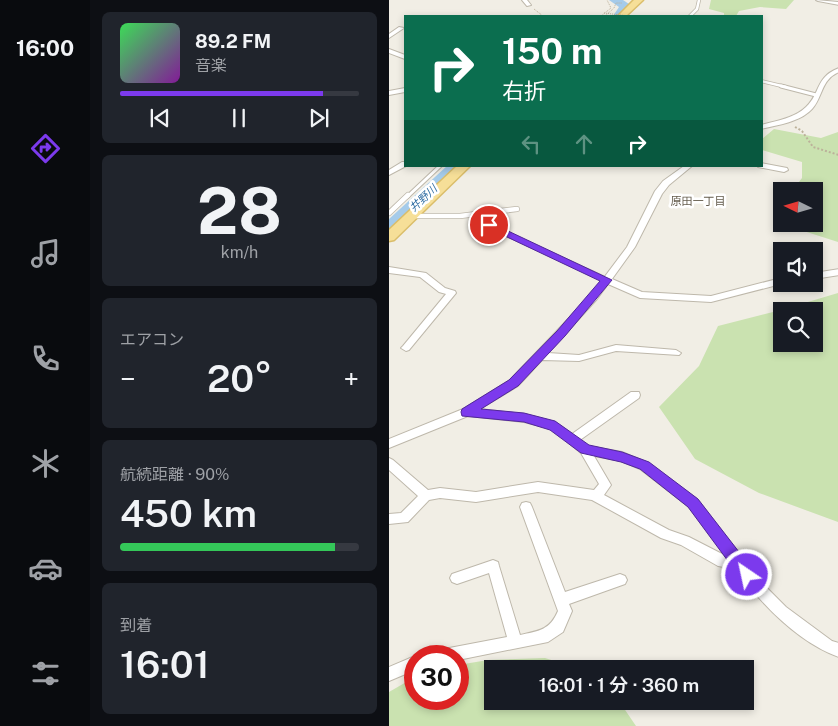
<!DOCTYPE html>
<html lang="ja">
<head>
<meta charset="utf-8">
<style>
	:root { --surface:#171b24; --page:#20242c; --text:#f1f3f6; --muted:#9ea1a6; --line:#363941; --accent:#7c3aed }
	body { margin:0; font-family:"Public Sans","Noto Sans JP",sans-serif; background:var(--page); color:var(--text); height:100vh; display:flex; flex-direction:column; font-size:19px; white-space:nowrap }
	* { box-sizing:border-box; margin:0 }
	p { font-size:16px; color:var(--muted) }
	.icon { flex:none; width:28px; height:28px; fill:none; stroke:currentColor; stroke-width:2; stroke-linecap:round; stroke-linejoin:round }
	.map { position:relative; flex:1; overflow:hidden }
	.sheet { display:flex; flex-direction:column; gap:12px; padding:12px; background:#0d0f14; width:299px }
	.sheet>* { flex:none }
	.hud { position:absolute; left:15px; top:15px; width:359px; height:152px; border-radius:0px; box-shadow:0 2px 8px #0003; background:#0b6e4f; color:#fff; overflow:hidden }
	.needle { width:32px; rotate:275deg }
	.controls { position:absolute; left:384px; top:182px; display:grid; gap:10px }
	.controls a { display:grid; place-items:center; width:50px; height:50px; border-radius:0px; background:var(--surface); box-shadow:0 2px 8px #0003; font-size:25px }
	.speed { position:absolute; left:15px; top:645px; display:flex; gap:10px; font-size:25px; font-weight:700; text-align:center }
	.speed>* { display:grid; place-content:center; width:65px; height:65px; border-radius:50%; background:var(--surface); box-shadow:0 2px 8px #0003; line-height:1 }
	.speed .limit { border:8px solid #d22; background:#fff; color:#111 }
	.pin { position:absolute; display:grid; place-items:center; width:42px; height:42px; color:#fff; margin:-21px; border:2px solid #fff; border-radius:50%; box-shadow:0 1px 5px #0007 }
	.me { position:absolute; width:55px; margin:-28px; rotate:326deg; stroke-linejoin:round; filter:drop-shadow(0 0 4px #0008) }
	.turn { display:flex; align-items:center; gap:18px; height:105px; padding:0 15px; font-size:22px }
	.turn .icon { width:65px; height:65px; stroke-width:2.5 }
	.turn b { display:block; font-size:35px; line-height:42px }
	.lanes { display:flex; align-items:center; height:48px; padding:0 15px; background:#0003; justify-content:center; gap:25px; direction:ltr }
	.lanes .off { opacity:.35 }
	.big { font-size:38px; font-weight:600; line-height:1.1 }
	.sheet .card { flex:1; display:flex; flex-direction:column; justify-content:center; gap:8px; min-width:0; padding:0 18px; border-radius:8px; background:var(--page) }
	.sheet .dial { align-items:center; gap:0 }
	.dial b { font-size:65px; line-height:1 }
	.song { display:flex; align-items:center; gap:15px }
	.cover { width:60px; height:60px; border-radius:8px; background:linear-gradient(135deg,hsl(130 70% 55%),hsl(290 70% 35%)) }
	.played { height:5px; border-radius:2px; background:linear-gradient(90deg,var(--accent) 85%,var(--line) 85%) }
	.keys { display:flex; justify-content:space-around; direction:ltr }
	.heat { display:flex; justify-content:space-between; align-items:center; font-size:28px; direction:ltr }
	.charge { height:8px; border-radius:4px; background:linear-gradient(90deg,#34c759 90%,var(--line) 0) }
	.trip { position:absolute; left:95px; top:660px; width:270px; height:50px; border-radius:0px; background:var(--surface); box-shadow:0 2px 8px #0003; font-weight:600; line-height:50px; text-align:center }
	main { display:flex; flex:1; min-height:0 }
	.tab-bar { display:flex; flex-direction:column; width:90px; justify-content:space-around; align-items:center; background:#090b0e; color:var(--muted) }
	.tab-bar .icon { width:35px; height:35px }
	.tab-bar .on { color:var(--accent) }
	.tab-bar b { font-size:22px; color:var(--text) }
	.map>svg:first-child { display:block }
</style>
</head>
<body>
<main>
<nav class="tab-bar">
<b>16:00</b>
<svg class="icon on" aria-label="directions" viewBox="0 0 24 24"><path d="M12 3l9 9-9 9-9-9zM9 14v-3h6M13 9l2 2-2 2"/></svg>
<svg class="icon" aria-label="music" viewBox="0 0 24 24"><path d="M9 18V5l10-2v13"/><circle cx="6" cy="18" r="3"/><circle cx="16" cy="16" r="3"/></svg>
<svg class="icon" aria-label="phone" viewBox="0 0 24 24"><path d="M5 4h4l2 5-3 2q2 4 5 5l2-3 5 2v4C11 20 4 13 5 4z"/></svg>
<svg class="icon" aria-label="climate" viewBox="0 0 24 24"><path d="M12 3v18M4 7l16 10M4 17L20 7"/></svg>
<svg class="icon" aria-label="car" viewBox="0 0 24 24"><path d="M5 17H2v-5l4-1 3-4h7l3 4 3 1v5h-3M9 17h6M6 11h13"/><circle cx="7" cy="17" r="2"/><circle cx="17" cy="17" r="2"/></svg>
<svg class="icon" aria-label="filters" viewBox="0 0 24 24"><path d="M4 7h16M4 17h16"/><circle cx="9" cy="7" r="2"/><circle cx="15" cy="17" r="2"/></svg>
</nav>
<section class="sheet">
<div class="card">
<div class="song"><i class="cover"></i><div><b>89.2 FM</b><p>音楽</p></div></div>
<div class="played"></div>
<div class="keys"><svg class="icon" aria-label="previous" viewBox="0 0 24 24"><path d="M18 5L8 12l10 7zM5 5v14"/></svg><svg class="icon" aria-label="pause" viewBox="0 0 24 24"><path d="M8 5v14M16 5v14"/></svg><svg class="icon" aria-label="next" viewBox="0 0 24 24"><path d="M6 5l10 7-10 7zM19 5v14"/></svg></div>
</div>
<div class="card dial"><b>28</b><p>km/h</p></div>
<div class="card"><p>エアコン</p>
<div class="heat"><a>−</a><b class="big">20°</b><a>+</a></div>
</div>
<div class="card"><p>航続距離 · 90%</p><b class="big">450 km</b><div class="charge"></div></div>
<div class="card"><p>到着</p><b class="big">16:01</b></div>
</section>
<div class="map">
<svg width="450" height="726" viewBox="0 0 450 726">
	<rect width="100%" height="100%" fill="#f1eee5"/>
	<!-- green -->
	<path fill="#cae2b0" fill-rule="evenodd" d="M322,0H405L397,9L371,7L350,11L347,16H335V13L320,9Z
		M385,129L432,138L449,132V242L399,226L398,224H425V191H403L413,178V162L373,150V139Z
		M449,293H450L449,522L370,493L306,459L270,407L310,366L329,326L392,310ZM425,311V344H392V311Z
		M156,658L191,669H104V701H230L247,726H0V692L26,677V699H69V665L99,660Z"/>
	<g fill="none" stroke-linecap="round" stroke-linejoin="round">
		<!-- river -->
		<path fill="#a5cbea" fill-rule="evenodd" d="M220,0H234L240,4L242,9L236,16H224L230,7Z
			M58,166H76L7,233L0,235V219Z"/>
		<!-- lane-far2 casing -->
		<g stroke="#beb8ab" stroke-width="4">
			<path id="lane-far2" d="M301,16L308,9L310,0
				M372,81L397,87"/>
		</g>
		<!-- lane-far1 casing -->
		<g stroke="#beb8ab" stroke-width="5">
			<path id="lane-far1" d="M392,86L427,95
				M18,197L51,166"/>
		</g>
		<!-- lane casing -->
		<g stroke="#beb8ab" stroke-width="6">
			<path id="lane" d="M0,213L19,195
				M84,215L111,231L218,280
				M23,216H71L128,209"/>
		</g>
		<!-- street casing -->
		<g stroke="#beb8ab" stroke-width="2">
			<path id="street" d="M133,0H138L142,5L138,6Z
				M427,0L450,2V5L429,1Z
				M10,27L15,28L0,38V34Z
				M0,49L16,55V59L0,53Z
				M450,68V72C432,79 434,97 423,109C411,122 389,125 372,129V125C387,121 406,118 417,107C432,93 426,77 450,68Z
				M16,88V92L0,95V91Z
				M13,162H16L17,166L0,175V170Z
				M372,163L398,168L399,170L395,172L369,167L372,166Z
				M295,166H303L280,185L273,194L246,247L223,279L253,292L322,296L392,278V284L322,302L251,298L219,284L208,299L159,353L190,355L227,345L287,350L292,353L290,355L227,351L190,361L153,360L129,386L91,409L135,414L166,422L183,434L242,392H250L251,395L250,398L191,440L199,446L233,452L259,463L308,499L372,582L397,607L443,641L450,643V657C408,642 372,603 346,569L329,566L292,545L272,538L203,500L149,492L87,502L51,498L40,500L19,522L0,524V514L12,513L29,496L0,470V458L4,460L39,490L51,488L87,492L149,482L205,490L210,484L192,453L163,429L135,422L79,416L0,448V439L74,409L121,380L202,295L238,247L266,191L274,181ZM205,456L232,461L251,469L300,507L337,556L300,537L280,530L215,495L222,485Z
				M0,267L37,273L56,288L66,291L67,293L20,350L17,351L12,348L14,346L57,294L50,292L31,277L0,273Z
				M450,269V275L425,279V273Z
				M137,502L141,503L143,507L176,592L231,574L236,576L238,580L236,584L180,604L183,611L174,632L159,642L69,660V656H48L50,651L55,649L118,637L100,573L68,584L63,582L61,578L63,574L104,560L109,562L110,566L131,635C150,631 161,630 169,611L131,507L133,503Z
				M26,656V670L0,681V667Z"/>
		</g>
		<!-- primary casing -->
		<g stroke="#dabd6a" stroke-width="3">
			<path id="primary" d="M245,0H254L237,16H229Z
				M68,166H81L5,240L0,241V230Z"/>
		</g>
		<!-- path-far1 -->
		<path stroke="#bcb19a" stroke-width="1" stroke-dasharray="1 1" stroke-linecap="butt" d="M145,9L154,16
			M212,16L222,8L218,0
			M216,16L225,8L227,3H233"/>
		<!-- path -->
		<path stroke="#bcb19a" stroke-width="2" stroke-dasharray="2 2" stroke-linecap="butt" d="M406,127L413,131L424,147L450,155"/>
		<!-- lane-far2 -->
		<use href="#lane-far2" stroke="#fff" stroke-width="2.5"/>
		<!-- lane-far1 -->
		<use href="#lane-far1" stroke="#fff" stroke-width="3"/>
		<!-- lane -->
		<use href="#lane" stroke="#fff" stroke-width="4.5"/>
		<!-- street -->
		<use href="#street" fill="#fff" fill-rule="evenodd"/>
		<!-- primary -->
		<use href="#primary" fill="#f6df98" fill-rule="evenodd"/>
		<!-- path-bridge -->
		<path stroke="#bcb19a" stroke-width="1" stroke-dasharray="1 1" stroke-linecap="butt" d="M215,13L240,16"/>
	</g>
	<!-- route -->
	<path fill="#7c3aed" stroke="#51269a" d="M100,222L223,280L176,336L129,386L92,409L135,413L166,421L200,445L233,452L260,462L309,499L364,570L366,575L364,580L358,582L353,580L299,507L251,469L232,462L192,453L161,430L135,422L73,416L72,412L73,409L120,380L168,331L211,281L97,227L96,225Z"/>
	<g text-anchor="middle" stroke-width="5" stroke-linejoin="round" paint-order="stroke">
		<!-- far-water labels -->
		<g font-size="11" font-style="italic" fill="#3772a6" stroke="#fff">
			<text transform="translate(34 198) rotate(-43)" y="4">井野川</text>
		</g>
		<!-- far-neighbourhood labels -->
		<g font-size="11" fill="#645c4d" stroke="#fff">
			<text x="309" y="205">原田一丁目</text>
		</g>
	</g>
</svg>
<div class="controls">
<a><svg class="needle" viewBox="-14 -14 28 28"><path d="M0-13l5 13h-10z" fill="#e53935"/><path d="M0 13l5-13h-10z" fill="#9ea1a6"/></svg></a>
<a><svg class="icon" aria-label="sound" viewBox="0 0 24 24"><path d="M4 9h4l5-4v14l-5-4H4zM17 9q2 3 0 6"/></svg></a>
<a><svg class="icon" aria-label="search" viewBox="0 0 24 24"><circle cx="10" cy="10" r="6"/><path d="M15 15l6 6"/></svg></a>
</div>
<div class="speed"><div class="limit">30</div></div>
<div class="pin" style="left:100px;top:225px;background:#d93025"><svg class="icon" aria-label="arrive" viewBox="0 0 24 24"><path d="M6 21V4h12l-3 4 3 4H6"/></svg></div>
<svg class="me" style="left:358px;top:575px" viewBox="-20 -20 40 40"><circle r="17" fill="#7c3aed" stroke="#fff" stroke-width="3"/><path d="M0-11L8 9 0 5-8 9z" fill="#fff"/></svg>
<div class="trip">16:01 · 1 分 · 360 m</div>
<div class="hud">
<div class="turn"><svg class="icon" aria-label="right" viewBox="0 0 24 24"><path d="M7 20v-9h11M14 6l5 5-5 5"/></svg><div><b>150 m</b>右折</div></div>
<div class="lanes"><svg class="icon off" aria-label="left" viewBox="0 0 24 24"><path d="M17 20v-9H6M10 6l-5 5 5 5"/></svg><svg class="icon off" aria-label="ahead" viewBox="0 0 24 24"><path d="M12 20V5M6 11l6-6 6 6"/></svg><svg class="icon" aria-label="right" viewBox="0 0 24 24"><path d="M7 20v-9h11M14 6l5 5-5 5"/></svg></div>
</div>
</div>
</main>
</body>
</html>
